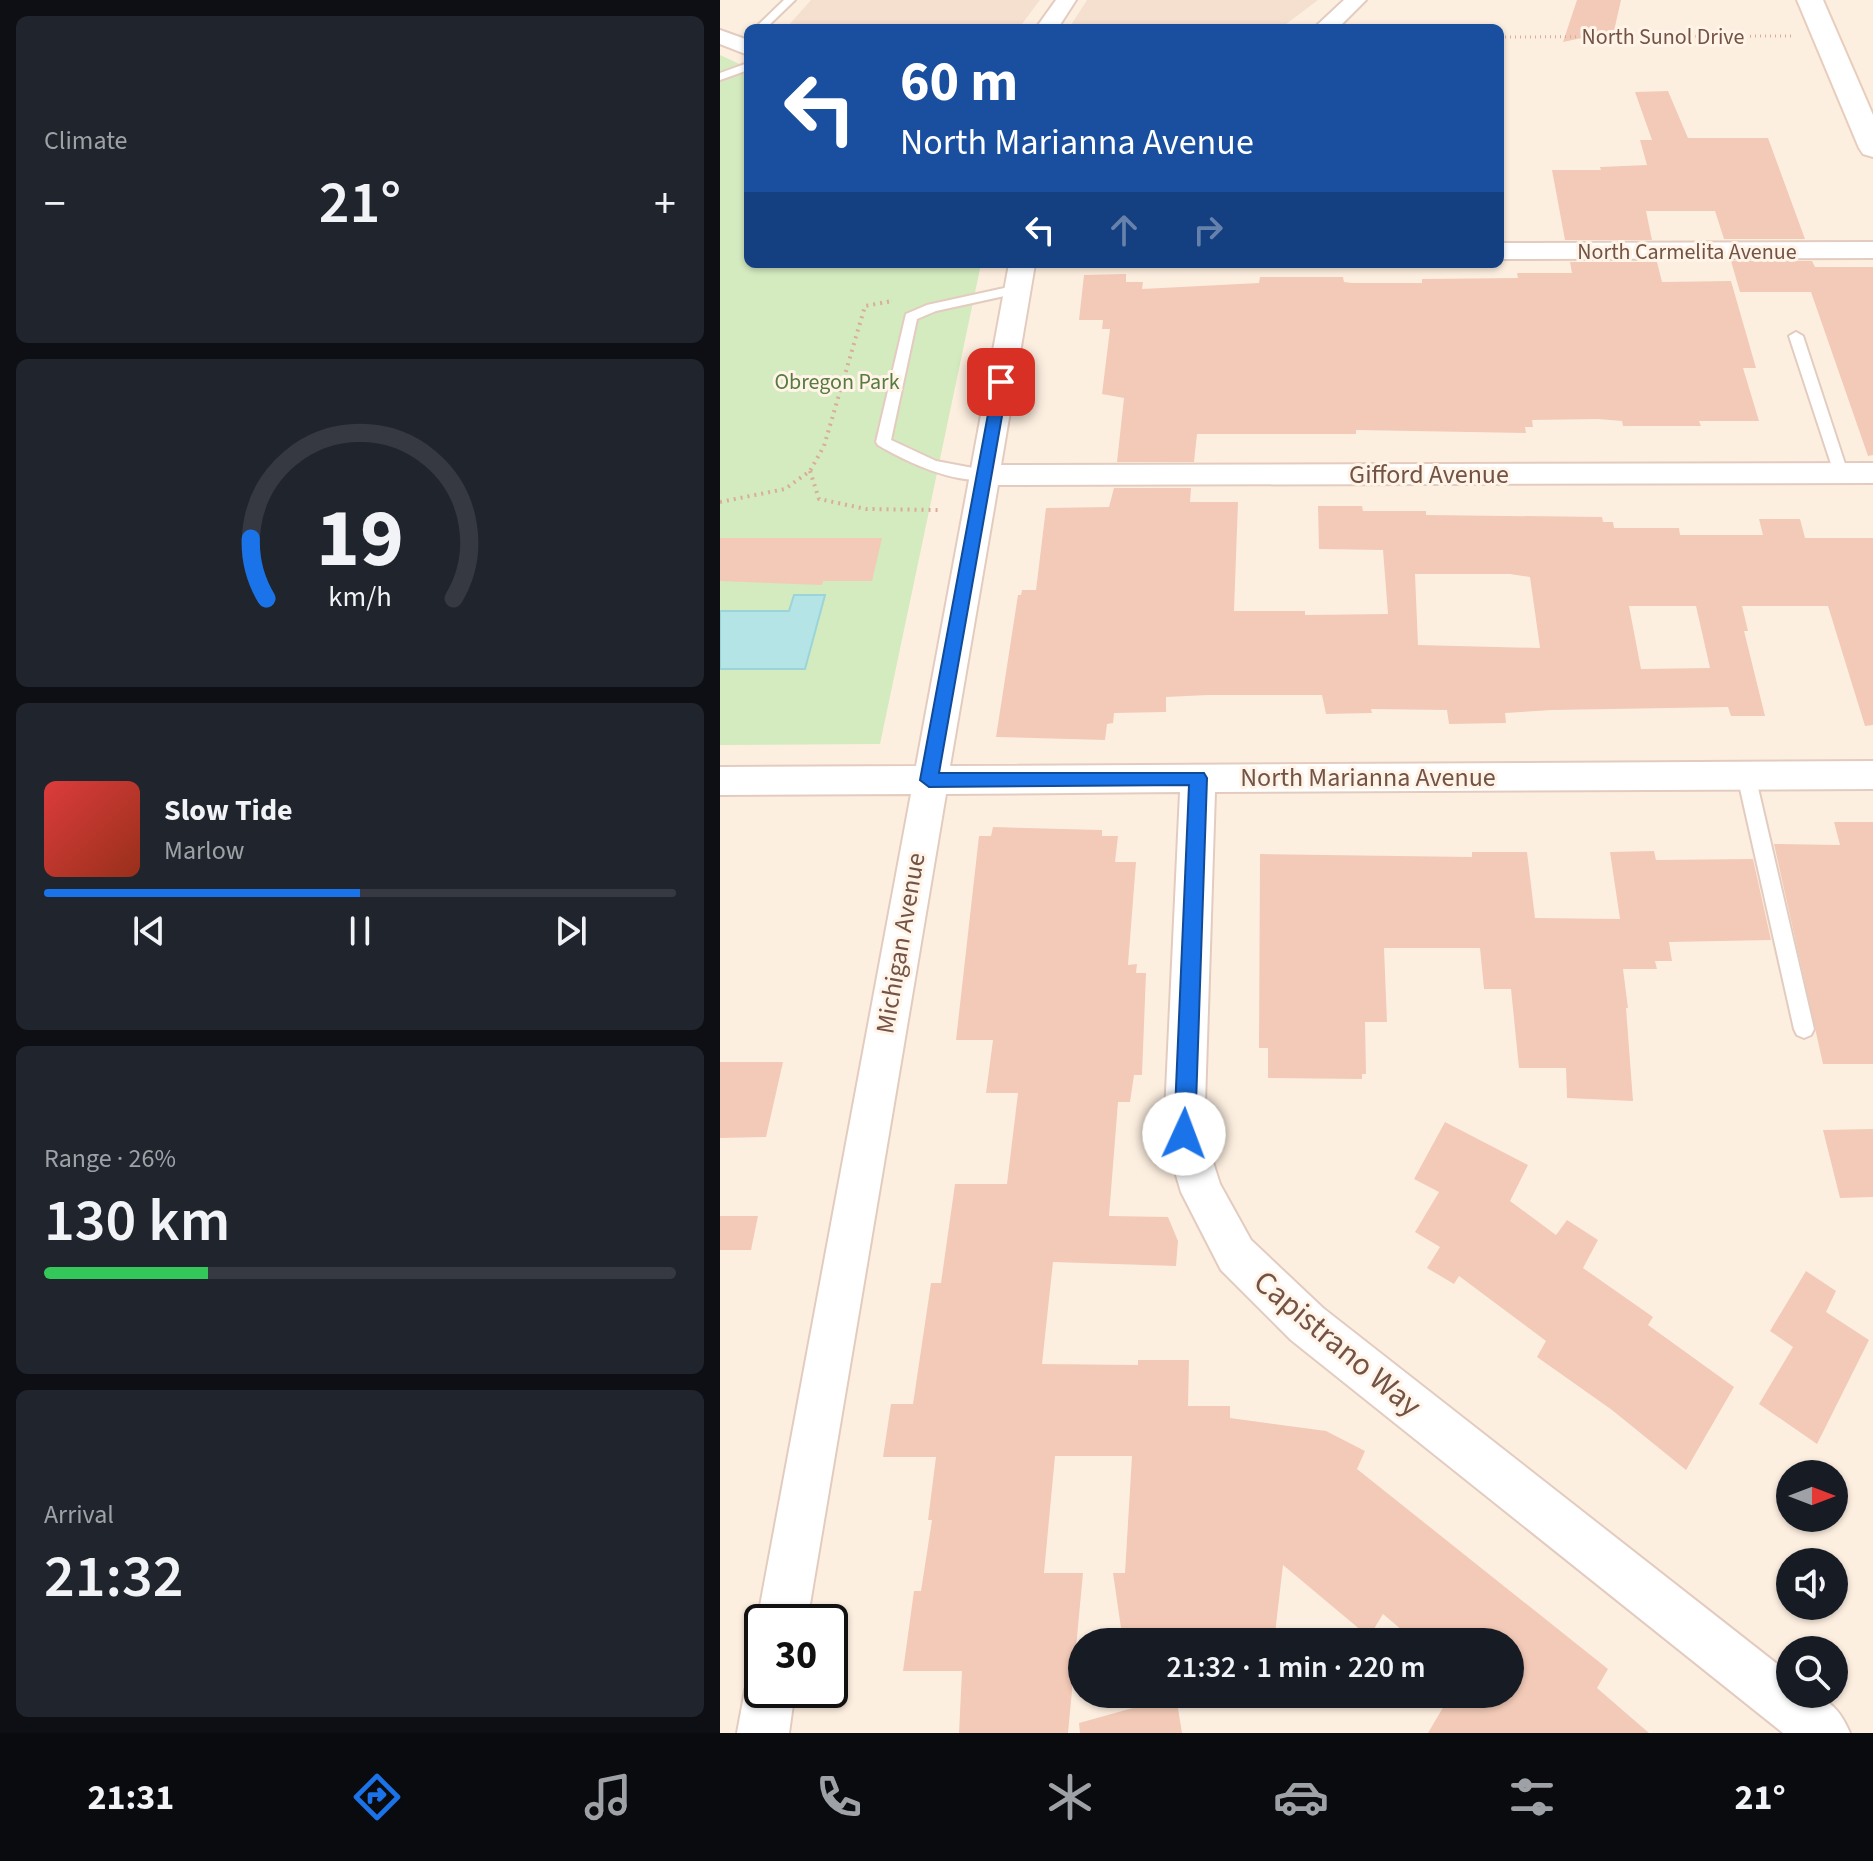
<!DOCTYPE html>
<html lang="en">
<head>
<meta charset="utf-8">
<style>
	:root { --surface:#171b24; --page:#20242c; --text:#f1f3f6; --muted:#9ea1a6; --line:#363941; --accent:#1a73e8 }
	body { margin:0; font-family:"Source Sans 3",sans-serif; background:var(--page); color:var(--text); height:100vh; display:flex; flex-direction:column; font-size:30px; white-space:nowrap }
	* { box-sizing:border-box; margin:0 }
	p { font-size:26px; color:var(--muted) }
	.icon { flex:none; width:44px; height:44px; fill:none; stroke:currentColor; stroke-width:2; stroke-linecap:round; stroke-linejoin:round }
	.map { position:relative; flex:1; overflow:hidden }
	.details { display:flex; flex-direction:column; gap:16px; padding:16px; background:#0d0f14; width:720px }
	.details>* { flex:none }
	.top-card { position:absolute; left:24px; top:24px; width:760px; height:244px; border-radius:12px; box-shadow:0 2px 6px #0004; background:#1a4fa0; color:#fff; overflow:hidden }
	.needle { width:52px; rotate:90deg }
	.tools { position:absolute; left:1056px; top:1460px; display:grid; gap:16px }
	.tools a { display:grid; place-items:center; width:72px; height:72px; border-radius:50%; background:var(--surface); box-shadow:0 2px 6px #0004; font-size:40px }
	.speed { position:absolute; left:24px; top:1604px; display:flex; gap:16px; font-size:40px; font-weight:700; text-align:center }
	.speed>* { display:grid; place-content:center; width:104px; height:104px; border-radius:50%; background:var(--surface); box-shadow:0 2px 6px #0004; line-height:1 }
	.speed .limit { border:4px solid #111; border-radius:12px; background:#fff; color:#111 }
	.pin { position:absolute; display:grid; place-items:center; width:68px; height:68px; color:#fff; margin:-34px; border-radius:16px; box-shadow:0 4px 12px #0006 }
	.me { position:absolute; width:88px; margin:-44px; rotate:2deg; stroke-linejoin:round; filter:drop-shadow(0 0 6px #0008) }
	.turn { display:flex; align-items:center; gap:28px; height:168px; padding:0 24px; font-size:36px }
	.turn .icon { width:104px; height:104px; stroke-width:2.5 }
	.turn b { display:block; font-size:56px; line-height:68px }
	.lanes { display:flex; align-items:center; height:76px; padding:0 24px; background:#0003; justify-content:center; gap:40px; direction:ltr }
	.lanes .off { opacity:.35 }
	.big { font-size:60px; font-weight:600; line-height:1.1 }
	.details .card { flex:1; display:flex; flex-direction:column; justify-content:center; gap:12px; min-width:0; padding:0 28px; border-radius:12px; background:var(--page) }
	.details .dial { align-items:center; gap:0 }
	.dial svg { height:208px; overflow:visible; fill:none; stroke:var(--line); stroke-width:7; stroke-linecap:round; text-anchor:middle }
	.dial text { fill:var(--text); stroke:none }
	.song { display:flex; align-items:center; gap:24px }
	.cover { width:96px; height:96px; border-radius:12px; background:linear-gradient(135deg,hsl(0 70% 55%),hsl(10 70% 35%)) }
	.played { height:8px; border-radius:4px; background:linear-gradient(90deg,var(--accent) 50%,var(--line) 50%) }
	.keys { display:flex; justify-content:space-around; direction:ltr }
	.heat { display:flex; justify-content:space-between; align-items:center; font-size:44px; direction:ltr }
	.charge { height:12px; border-radius:6px; background:linear-gradient(90deg,#34c759 26%,var(--line) 0) }
	.trip { position:absolute; left:348px; top:1628px; width:456px; height:80px; border-radius:40px; background:var(--surface); box-shadow:0 2px 6px #0004; font-weight:600; line-height:80px; text-align:center }
	.menu { display:flex; height:128px; justify-content:space-around; align-items:center; background:#090b0e; color:var(--muted) }
	.menu .icon { width:56px; height:56px }
	.menu .on { color:var(--accent) }
	.menu b { font-size:36px; color:var(--text) }
	main { display:flex; flex:1; min-height:0 }
	.map>svg:first-child { display:block }
</style>
</head>
<body>
<main>
<section class="details">
<div class="card"><p>Climate</p>
<div class="heat"><a>−</a><b class="big">21°</b><a>+</a></div>
</div>
<div class="card dial"><svg viewBox="0 0 100 80">
<path d="M14 69A42 42 0 1 1 86 69"/>
<path d="M14 69A42 42 0 0 1 8 46" stroke="#1a73e8"/>
<text x="50" y="56" font-size="32" font-weight="700">19</text>
<text x="50" y="72" font-size="11">km/h</text>
</svg></div>
<div class="card">
<div class="song"><i class="cover"></i><div><b>Slow Tide</b><p>Marlow</p></div></div>
<div class="played"></div>
<div class="keys"><svg class="icon" aria-label="previous" viewBox="0 0 24 24"><path d="M18 5L8 12l10 7zM5 5v14"/></svg><svg class="icon" aria-label="pause" viewBox="0 0 24 24"><path d="M8 5v14M16 5v14"/></svg><svg class="icon" aria-label="next" viewBox="0 0 24 24"><path d="M6 5l10 7-10 7zM19 5v14"/></svg></div>
</div>
<div class="card"><p>Range · 26%</p><b class="big">130 km</b><div class="charge"></div></div>
<div class="card"><p>Arrival</p><b class="big">21:32</b></div>
</section>
<div class="map">
<svg width="1153" height="1733" viewBox="0 0 1153 1733">
	<rect width="100%" height="100%" fill="#fdefe0"/>
	<!-- residential -->
	<path fill="#f5e0cf" d="M91,0H320L299,28H66Z
		M367,0H598L561,28H349Z"/>
	<!-- green -->
	<path fill="#d4eabf" d="M0,55L28,68V264H261L160,744L0,745Z"/>
	<!-- water -->
	<path fill="#b5e4e7" stroke="#9bd5d9" stroke-width="2" d="M74,595H105L85,669H0V611H69Z"/>
	<!-- building -->
	<path fill="#f3cab7" fill-rule="evenodd" d="M857,0H901L894,31L843,42Z
		M948,91L968,138H1048L1085,239H1004L995,211H926L932,240H845L832,170H881L880,167L927,165L920,140H932L915,92Z
		M1011,261H1092L1095,267H1153V455L1148,456L1091,292H1020Z
		M850,262H937L942,282L1011,281L1036,368H1023L1039,421H979L981,426H903L902,421L878,419L812,420L813,427H805L806,433L636,430V434H477L474,462H397L404,398L382,394L390,329H382L383,320H359L364,275L406,274V282H423L422,289L539,283L540,277H623L624,282L632,283H702V279L798,278L797,273H852Z
		M394,488H471L470,502H518L514,611H585V615L668,614L663,550L599,549L598,506H642L643,511H706V515L882,517L883,522H893L894,528H959L960,535H1043L1039,519H1080L1085,538H1153V725L1145,726L1108,606H1022L1028,631H1024L1045,716H1011L1008,707L832,710L785,713L786,723L729,724L727,710L651,709L652,713L606,714L602,695H488L446,697V712L394,713L393,723L387,724L385,740L276,737L298,595H301L302,590H316L326,508L389,507ZM695,574H790L810,577L820,648L698,645ZM909,606H976L990,668L921,669Z
		M0,538H162L152,581H103L102,585L0,581Z
		M1114,822H1153V1064H1103L1054,844L1120,845Z
		M273,827L382,830V836H398L395,862H416L408,965L417,964L416,973H426L422,1075H414L410,1102H398L389,1216L448,1217L458,1241L456,1266L333,1262L322,1364L418,1365V1360H469L468,1406H510V1418L606,1431L645,1451L637,1469L888,1669L877,1688L929,1733H708L731,1694H790V1642H696L663,1614L649,1637L563,1565L554,1642L491,1635L490,1642H403L393,1573H405L412,1456H335L324,1573H363L348,1733H239L242,1671H183L194,1591H201L212,1520H208L216,1457H163L171,1404H193L211,1283H221L235,1184H287L298,1093H266L273,1040H236L259,836H271Z
		M934,851L936,860L1033,859L1051,940L949,942L952,961H935L937,969H903L908,1008H906L913,1101L847,1098L846,1068H799L791,989H764L760,948H664L667,1022H645L646,1074H642V1079L548,1078V1048H539L540,854L752,857V852H807L815,918L900,919L890,852Z
		M0,1062H63L46,1137L0,1138Z
		M725,1122L808,1165L790,1201L836,1235L847,1220L878,1240L863,1268L933,1317L928,1325L1014,1387L966,1470L892,1410L817,1357L826,1341L739,1276L734,1284L707,1268L720,1247L695,1232L719,1192L694,1179Z
		M1153,1129V1197L1120,1198L1103,1130Z
		M0,1216H38L31,1250H0Z
		M1086,1271L1116,1291L1106,1312L1149,1340L1097,1444L1039,1404L1073,1347L1050,1331Z
		M456,1696L462,1733H360L359,1723Z"/>
	<g fill="none" stroke-linecap="round" stroke-linejoin="round">
		<!-- service casing -->
		<g stroke="#e3ccbf" stroke-width="4">
			<path id="service" d="M64,0H75L46,28H35Z
				M28,63V70L0,80V73Z
				M298,285L303,286V292L216,311L197,319L171,440L216,461L269,471V479C237,485 186,462 158,445L156,442L186,314L207,305Z
				M1076,332L1083,336L1128,473L1126,477H1116L1114,473L1069,336Z
				M1026,768L1035,775L1094,1029L1091,1035L1084,1038L1077,1035L1074,1029L1017,775Z"/>
		</g>
		<!-- minor casing -->
		<g stroke="#e3ccbf" stroke-width="4">
			<path id="minor" d="M336,0H356L338,28H316Z
				M624,0H646L618,28H594Z
				M0,30L28,40V55L0,44Z
				M1153,242V258L780,259V243Z
				M289,264H315L281,465L1153,463V483L278,485L230,766L1153,761V789L495,792L484,1134L500,1184L531,1240L603,1308L1070,1674V1694C1102,1694 1117,1702 1130,1733H1063L571,1340L501,1270L461,1192L444,1134L460,792L226,794L87,1622H42V1633L37,1622L191,794L0,795V767L196,766Z
				M42,1668V1690H75L69,1733H17L25,1690L32,1672Z"/>
		</g>
		<!-- secondary casing -->
		<g stroke="#e8cdbc" stroke-width="4">
			<path id="secondary" d="M1077,0H1103L1153,115V157L1143,154L1139,148Z"/>
		</g>
		<!-- path-far1 -->
		<path stroke="#d8ad9b" stroke-width="3" stroke-dasharray="1 4" stroke-linecap="butt" d="M780,37L1071,36
			M167,302L172,301"/>
		<!-- path -->
		<path stroke="#d8ad9b" stroke-width="4" stroke-dasharray="2 5" stroke-linecap="butt" d="M90,471L99,499L146,509L219,510
			M0,502L65,489L90,471L104,446L145,306L172,301"/>
		<!-- service -->
		<use href="#service" fill="#fff" fill-rule="evenodd"/>
		<!-- minor -->
		<use href="#minor" fill="#fff" fill-rule="evenodd"/>
		<!-- secondary -->
		<use href="#secondary" fill="#fff" fill-rule="evenodd"/>
	</g>
	<!-- route -->
	<path fill="#1a73e8" stroke="#114b97" stroke-width="2" d="M281,378L288,382L219,773H484L487,778L475,1134L472,1140L464,1143L457,1140L454,1134L469,785L209,787L200,780L274,382Z"/>
	<g text-anchor="middle" stroke-width="6" stroke-linejoin="round" paint-order="stroke">
		<!-- far-street labels -->
		<g font-size="22" fill="#745347" stroke="#fff4e7">
			<text x="943" y="44">North Sunol Drive</text>
			<text x="967" y="259">North Carmelita Avenue</text>
		</g>
		<!-- far-park labels -->
		<g font-size="22" fill="#557b3f" stroke="#fff4e7">
			<text x="117" y="389">Obregon Park</text>
		</g>
		<!-- street labels -->
		<g font-size="26" fill="#745347" stroke="#fff4e7">
			<text x="709" y="483">Gifford Avenue</text>
			<text x="648" y="786">North Marianna Avenue</text>
			<text transform="translate(180 943) rotate(-80)" y="9">Michigan Avenue</text>
		</g>
		<!-- near-street labels -->
		<g font-size="32" fill="#745347" stroke="#fff4e7">
			<text transform="translate(618 1343) rotate(40)" y="11">Capistrano Way</text>
		</g>
	</g>
</svg>
<div class="tools">
<a><svg class="needle" viewBox="-14 -14 28 28"><path d="M0-13l5 13h-10z" fill="#e53935"/><path d="M0 13l5-13h-10z" fill="#9ea1a6"/></svg></a>
<a><svg class="icon" aria-label="sound" viewBox="0 0 24 24"><path d="M4 9h4l5-4v14l-5-4H4zM17 9q2 3 0 6"/></svg></a>
<a><svg class="icon" aria-label="search" viewBox="0 0 24 24"><circle cx="10" cy="10" r="6"/><path d="M15 15l6 6"/></svg></a>
</div>
<div class="speed"><div class="limit">30</div></div>
<div class="pin" style="left:281px;top:382px;background:#d93025"><svg class="icon" aria-label="arrive" viewBox="0 0 24 24"><path d="M6 21V4h12l-3 4 3 4H6"/></svg></div>
<svg class="me" style="left:464px;top:1134px" viewBox="-20 -20 40 40"><circle r="19" fill="#fff"/><path d="M0-13L10 11 0 6-10 11z" fill="#1a73e8"/></svg>
<div class="trip">21:32 · 1 min · 220 m</div>
<div class="top-card">
<div class="turn"><svg class="icon" aria-label="left" viewBox="0 0 24 24"><path d="M17 20v-9H6M10 6l-5 5 5 5"/></svg><div><b>60 m</b>North Marianna Avenue</div></div>
<div class="lanes"><svg class="icon" aria-label="left" viewBox="0 0 24 24"><path d="M17 20v-9H6M10 6l-5 5 5 5"/></svg><svg class="icon off" aria-label="ahead" viewBox="0 0 24 24"><path d="M12 20V5M6 11l6-6 6 6"/></svg><svg class="icon off" aria-label="right" viewBox="0 0 24 24"><path d="M7 20v-9h11M14 6l5 5-5 5"/></svg></div>
</div>
</div>
</main>
<nav class="menu">
<b>21:31</b>
<svg class="icon on" aria-label="directions" viewBox="0 0 24 24"><path d="M12 3l9 9-9 9-9-9zM9 14v-3h6M13 9l2 2-2 2"/></svg>
<svg class="icon" aria-label="music" viewBox="0 0 24 24"><path d="M9 18V5l10-2v13"/><circle cx="6" cy="18" r="3"/><circle cx="16" cy="16" r="3"/></svg>
<svg class="icon" aria-label="phone" viewBox="0 0 24 24"><path d="M5 4h4l2 5-3 2q2 4 5 5l2-3 5 2v4C11 20 4 13 5 4z"/></svg>
<svg class="icon" aria-label="climate" viewBox="0 0 24 24"><path d="M12 3v18M4 7l16 10M4 17L20 7"/></svg>
<svg class="icon" aria-label="car" viewBox="0 0 24 24"><path d="M5 17H2v-5l4-1 3-4h7l3 4 3 1v5h-3M9 17h6M6 11h13"/><circle cx="7" cy="17" r="2"/><circle cx="17" cy="17" r="2"/></svg>
<svg class="icon" aria-label="filters" viewBox="0 0 24 24"><path d="M4 7h16M4 17h16"/><circle cx="9" cy="7" r="2"/><circle cx="15" cy="17" r="2"/></svg>
<b>21°</b>
</nav>
</body>
</html>
